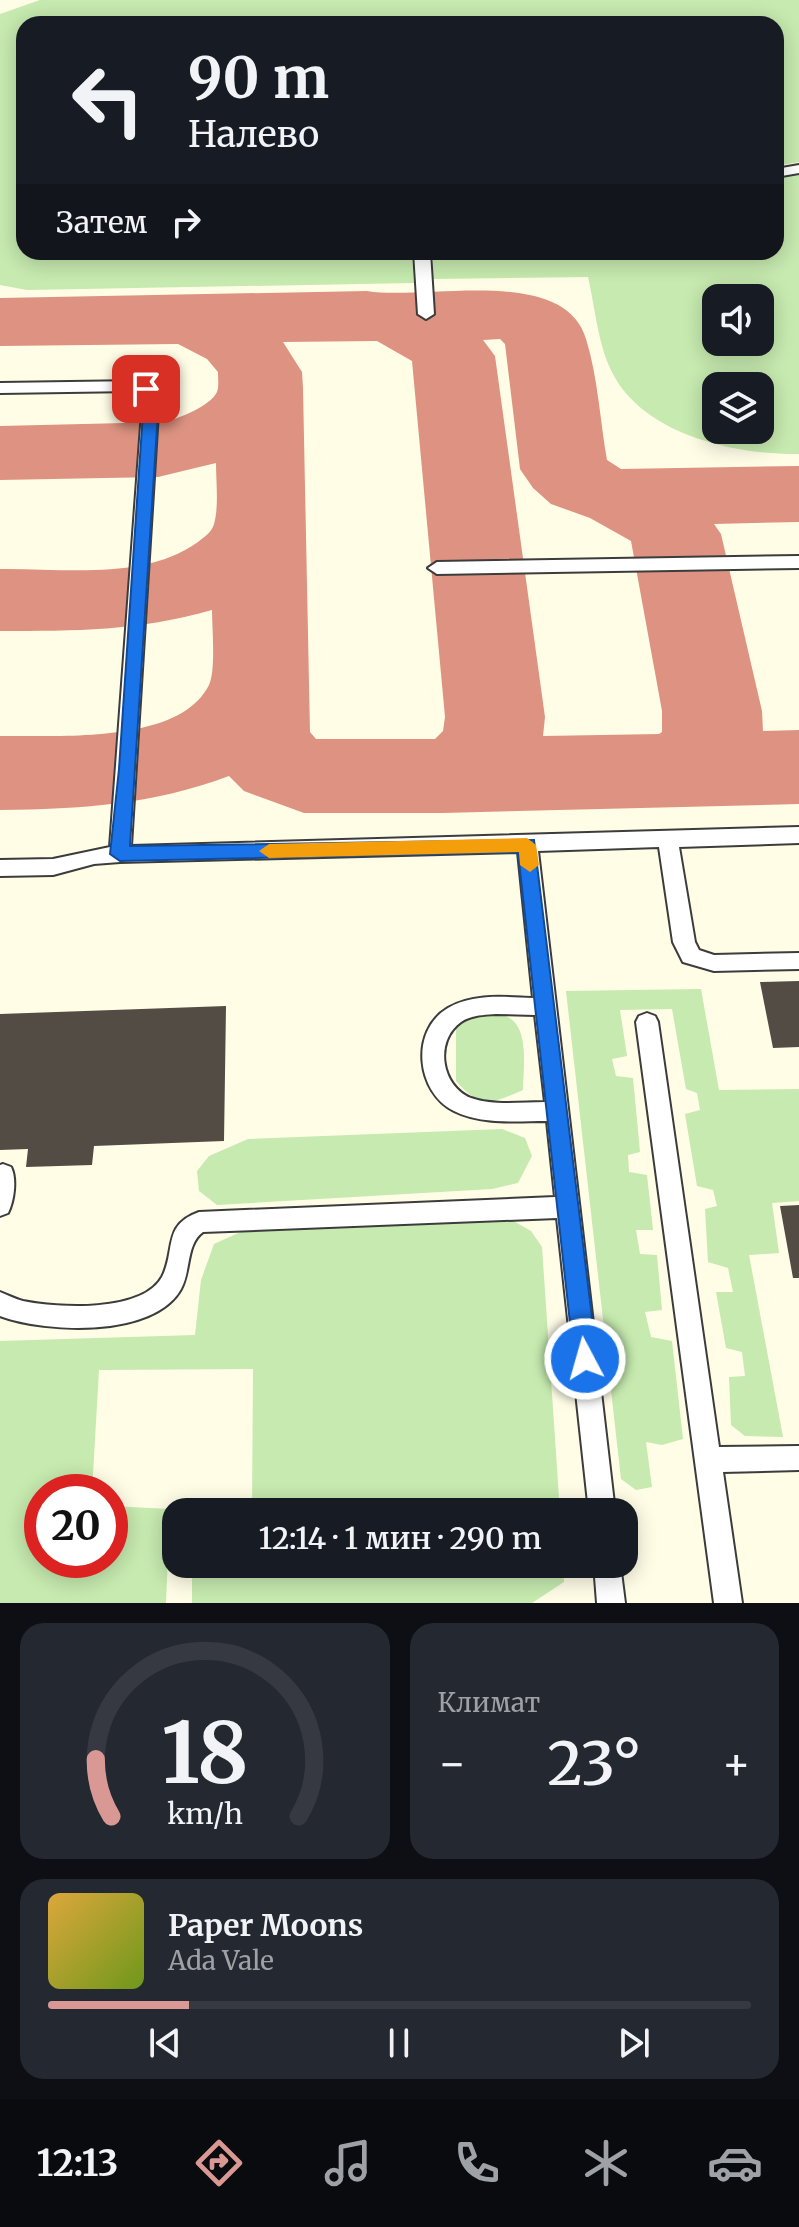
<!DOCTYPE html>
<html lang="ru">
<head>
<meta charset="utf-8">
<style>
	:root { --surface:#171b24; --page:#242831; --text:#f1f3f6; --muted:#9ea1a6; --line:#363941; --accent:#da9894 }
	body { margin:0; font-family:Merriweather,serif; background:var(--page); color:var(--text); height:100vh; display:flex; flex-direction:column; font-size:30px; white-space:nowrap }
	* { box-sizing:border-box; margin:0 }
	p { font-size:26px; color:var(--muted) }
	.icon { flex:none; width:44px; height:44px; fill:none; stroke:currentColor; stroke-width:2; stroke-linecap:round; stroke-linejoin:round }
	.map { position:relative; height:1603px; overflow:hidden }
	.drawer { display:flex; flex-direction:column; gap:20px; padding:20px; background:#0d0f14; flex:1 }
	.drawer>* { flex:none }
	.hud { position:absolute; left:16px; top:16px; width:768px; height:244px; border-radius:24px; box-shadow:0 4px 20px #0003; background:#171b24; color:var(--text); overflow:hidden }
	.tools { position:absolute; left:702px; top:284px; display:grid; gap:16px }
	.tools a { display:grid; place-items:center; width:72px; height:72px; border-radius:16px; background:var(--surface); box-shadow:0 4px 20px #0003; font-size:40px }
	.speed { position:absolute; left:24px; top:1474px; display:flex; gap:16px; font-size:40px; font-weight:700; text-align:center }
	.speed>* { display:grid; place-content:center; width:104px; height:104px; border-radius:50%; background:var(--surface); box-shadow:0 4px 20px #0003; line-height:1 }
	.speed .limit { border:12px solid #d22; background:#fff; color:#111 }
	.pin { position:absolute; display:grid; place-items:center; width:68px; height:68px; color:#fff; margin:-34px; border-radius:16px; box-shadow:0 4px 12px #0006 }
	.me { position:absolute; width:88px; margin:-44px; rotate:354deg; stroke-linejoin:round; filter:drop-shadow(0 0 6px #0008) }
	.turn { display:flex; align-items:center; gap:28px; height:168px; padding:0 40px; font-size:36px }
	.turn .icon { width:104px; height:104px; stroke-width:2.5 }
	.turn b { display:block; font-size:56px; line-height:68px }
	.then { display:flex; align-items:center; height:76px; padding:0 40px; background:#0003; gap:16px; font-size:30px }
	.big { font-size:60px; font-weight:600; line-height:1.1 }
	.drawer .widget { flex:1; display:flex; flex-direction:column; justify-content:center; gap:12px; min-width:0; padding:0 28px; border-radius:24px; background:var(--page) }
	.drawer .dial { align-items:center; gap:0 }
	.dial svg { height:208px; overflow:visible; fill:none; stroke:var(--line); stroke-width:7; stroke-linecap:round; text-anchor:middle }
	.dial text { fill:var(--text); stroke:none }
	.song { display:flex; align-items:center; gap:24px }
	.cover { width:96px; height:96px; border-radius:12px; background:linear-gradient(135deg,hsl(40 70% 55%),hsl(80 70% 35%)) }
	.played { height:8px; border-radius:4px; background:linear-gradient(90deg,var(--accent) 20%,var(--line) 20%) }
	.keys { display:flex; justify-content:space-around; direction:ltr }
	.heat { display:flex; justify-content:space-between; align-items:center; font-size:44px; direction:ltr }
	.drawer .tiles { flex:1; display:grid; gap:20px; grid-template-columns:1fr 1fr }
	.widget:last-child { grid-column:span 2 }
	.trip { position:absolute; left:162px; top:1498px; width:476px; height:80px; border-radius:24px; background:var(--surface); box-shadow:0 4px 20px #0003; font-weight:600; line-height:80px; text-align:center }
	.tab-bar { display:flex; height:128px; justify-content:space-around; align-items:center; background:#090b0e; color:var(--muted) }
	.tab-bar .icon { width:56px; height:56px }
	.tab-bar .selected { color:var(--accent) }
	.tab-bar b { font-size:36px; color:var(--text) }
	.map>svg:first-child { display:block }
</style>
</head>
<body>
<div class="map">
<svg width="799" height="1603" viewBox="0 0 799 1603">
	<rect width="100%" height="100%" fill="#fffde6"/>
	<!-- green -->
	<path fill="#c6eaaf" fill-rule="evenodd" d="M40,0H799V162L776,166V24H24V252H412L414,283L27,290L0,285V14Z
		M799,170V454C736,455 643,435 612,372C598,345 595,307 588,277L433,279V252H776V174ZM716,298H760V342H716ZM716,386H760V430H716Z
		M701,989L719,1090L799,1089V1201L772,1203L779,1253L749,1255L783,1437L745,1436L731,1425L729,1377L745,1376L742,1352L726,1348L716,1292H733L728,1268L708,1262L705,1209L717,1206L713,1190L697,1186L685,1114L700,1110L697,1093L686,1089L672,1009L620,1010L627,1056L612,1059L616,1076L633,1078L640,1152L628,1155L629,1172L647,1175L653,1230H636L640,1254L657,1255L662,1310L645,1312L651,1337L672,1341L683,1439L662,1445L646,1442L652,1487L636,1490L621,1479L566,991Z
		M471,1013C480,1014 493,1012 503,1015C531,1023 523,1068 523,1090C491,1104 480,1109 456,1081V1026Z
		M502,1129L525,1138L532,1156L518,1183L492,1189L217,1205L199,1191L197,1171L209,1156L248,1139Z
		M506,1217L531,1231L542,1247L560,1512H224L252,1511L253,1369L99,1370L92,1492H42V1560H110V1506L170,1509L166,1603H0V1341L195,1335L201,1280L214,1244L247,1229Z
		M192,1564H563L564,1582L532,1603H192Z"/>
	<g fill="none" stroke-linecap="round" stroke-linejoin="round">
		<!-- taxiway -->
		<path fill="#de9382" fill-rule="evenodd" d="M367,291C424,301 564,264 586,339C598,377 600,421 607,460L621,469L799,466V522L714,524L721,534L762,711L763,731L799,730V804L443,813H304L244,791L229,776C151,805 82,809 0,810V736C56,735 179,745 209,685C216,670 212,628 212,610C137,631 77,631 0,631V569C63,568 144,581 198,542C204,537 212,532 214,524C219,507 216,481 216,463L158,477L0,480V426L166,422C181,417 209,407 217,392C219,387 218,378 218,372L207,359L178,344L0,346V298ZM500,339L505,344L520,469L533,488L551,504L590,518L631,541L662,711V732L659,734L543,736L545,717L495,356L483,340ZM377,341L412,361L445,717L443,731L435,739H316L310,732L303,388L302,372L283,342Z"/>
	</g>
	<!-- building -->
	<path fill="#524c45" d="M799,981V1047L773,1048L760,982Z
		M226,1006L224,1141L94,1146L92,1165L26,1167L28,1149L0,1150V1014Z
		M799,1205V1278H793L780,1206Z"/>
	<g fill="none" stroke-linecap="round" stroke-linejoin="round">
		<!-- service casing -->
		<g stroke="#3c3c3c" stroke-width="4">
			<path id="service" d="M799,165V173L776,177V169Z
				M414,252H430L434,314L426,319L418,314Z
				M139,381L145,383L159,397L131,846L799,827V843L679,847L695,942L699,950L714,955L799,953V969L714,971L683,962L673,942L659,847L538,851L615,1512H589L557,1218L203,1232C186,1244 191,1271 181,1289C154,1338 45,1333 0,1316V1292C8,1295 15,1299 23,1301C57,1308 142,1313 162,1277C176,1250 162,1225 199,1212L555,1197L547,1121C517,1121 482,1125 454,1111C417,1093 409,1031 448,1008C474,993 504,997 533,998L518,852L120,862L94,864L53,875L0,876V860L53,859L110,847L143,398L135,391L0,393V383ZM496,1014L535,1015L545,1102C522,1102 493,1106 471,1098C441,1086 434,1041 461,1022C471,1015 484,1015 496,1014Z
				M799,556V568L437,574L428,568L437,562Z
				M647,1013L655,1016L658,1022L719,1447L799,1446V1470L723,1472L742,1603H714L636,1022L639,1016Z
				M3,1164L11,1167C17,1179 14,1201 8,1213L0,1216V1165Z
				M594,1564H620L625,1603H597Z"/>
		</g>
		<!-- service -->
		<use href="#service" fill="#fff" fill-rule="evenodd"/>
	</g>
	<!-- route -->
	<path fill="#1a73e8" stroke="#114b97" stroke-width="2" d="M146,384L151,386L159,397L130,846L534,840L597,1359L593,1367L585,1370L577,1367L574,1359L518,852L120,861L110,854L119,769L144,397L138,389Z"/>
	<!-- slow -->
	<path fill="#f59e0b" d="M527,838L536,845L539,865L530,872L520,865L519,852L269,858L259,851L269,844Z"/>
</svg>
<div class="tools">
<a><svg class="icon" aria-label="sound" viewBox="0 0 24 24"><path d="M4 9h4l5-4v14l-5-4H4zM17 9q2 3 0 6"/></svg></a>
<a><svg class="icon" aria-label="layers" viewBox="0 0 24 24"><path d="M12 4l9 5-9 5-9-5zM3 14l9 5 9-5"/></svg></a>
</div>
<div class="speed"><div class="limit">20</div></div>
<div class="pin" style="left:146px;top:389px;background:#d93025"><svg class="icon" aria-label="arrive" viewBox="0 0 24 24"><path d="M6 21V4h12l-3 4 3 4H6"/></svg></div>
<svg class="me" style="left:585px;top:1359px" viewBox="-20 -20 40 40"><circle r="17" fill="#1a73e8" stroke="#fff" stroke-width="3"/><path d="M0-11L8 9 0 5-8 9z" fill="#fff"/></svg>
<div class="trip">12:14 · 1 мин · 290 m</div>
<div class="hud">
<div class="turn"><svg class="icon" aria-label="left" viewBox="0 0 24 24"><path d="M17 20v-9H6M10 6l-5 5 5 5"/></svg><div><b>90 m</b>Налево</div></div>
<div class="then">Затем<svg class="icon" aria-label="right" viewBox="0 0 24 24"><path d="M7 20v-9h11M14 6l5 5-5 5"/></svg></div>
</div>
</div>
<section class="drawer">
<div class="tiles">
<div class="widget dial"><svg viewBox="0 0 100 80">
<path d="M14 69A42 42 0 1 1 86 69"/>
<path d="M14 69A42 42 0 0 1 8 47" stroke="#da9894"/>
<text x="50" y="56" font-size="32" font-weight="700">18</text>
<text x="50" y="72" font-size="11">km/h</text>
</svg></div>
<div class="widget"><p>Климат</p>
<div class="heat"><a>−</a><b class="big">23°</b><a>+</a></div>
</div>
<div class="widget">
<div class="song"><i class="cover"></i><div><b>Paper Moons</b><p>Ada Vale</p></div></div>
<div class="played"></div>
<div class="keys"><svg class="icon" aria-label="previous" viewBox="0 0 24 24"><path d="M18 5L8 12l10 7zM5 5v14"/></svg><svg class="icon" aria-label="pause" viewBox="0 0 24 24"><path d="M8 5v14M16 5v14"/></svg><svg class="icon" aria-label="next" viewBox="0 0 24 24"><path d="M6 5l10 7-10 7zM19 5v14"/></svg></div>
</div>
</div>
</section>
<nav class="tab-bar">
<b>12:13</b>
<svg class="icon selected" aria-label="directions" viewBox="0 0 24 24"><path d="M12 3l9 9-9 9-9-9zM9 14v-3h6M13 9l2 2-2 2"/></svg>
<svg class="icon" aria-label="music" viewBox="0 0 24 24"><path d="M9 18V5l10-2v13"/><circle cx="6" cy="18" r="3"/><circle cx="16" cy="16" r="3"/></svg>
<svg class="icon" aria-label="phone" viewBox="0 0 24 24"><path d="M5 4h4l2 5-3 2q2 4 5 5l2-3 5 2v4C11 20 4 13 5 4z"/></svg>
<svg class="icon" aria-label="climate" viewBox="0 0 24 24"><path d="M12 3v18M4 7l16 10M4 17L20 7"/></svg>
<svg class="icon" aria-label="car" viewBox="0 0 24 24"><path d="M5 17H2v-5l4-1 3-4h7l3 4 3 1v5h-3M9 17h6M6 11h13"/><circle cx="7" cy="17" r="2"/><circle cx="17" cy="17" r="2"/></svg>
</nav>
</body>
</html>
